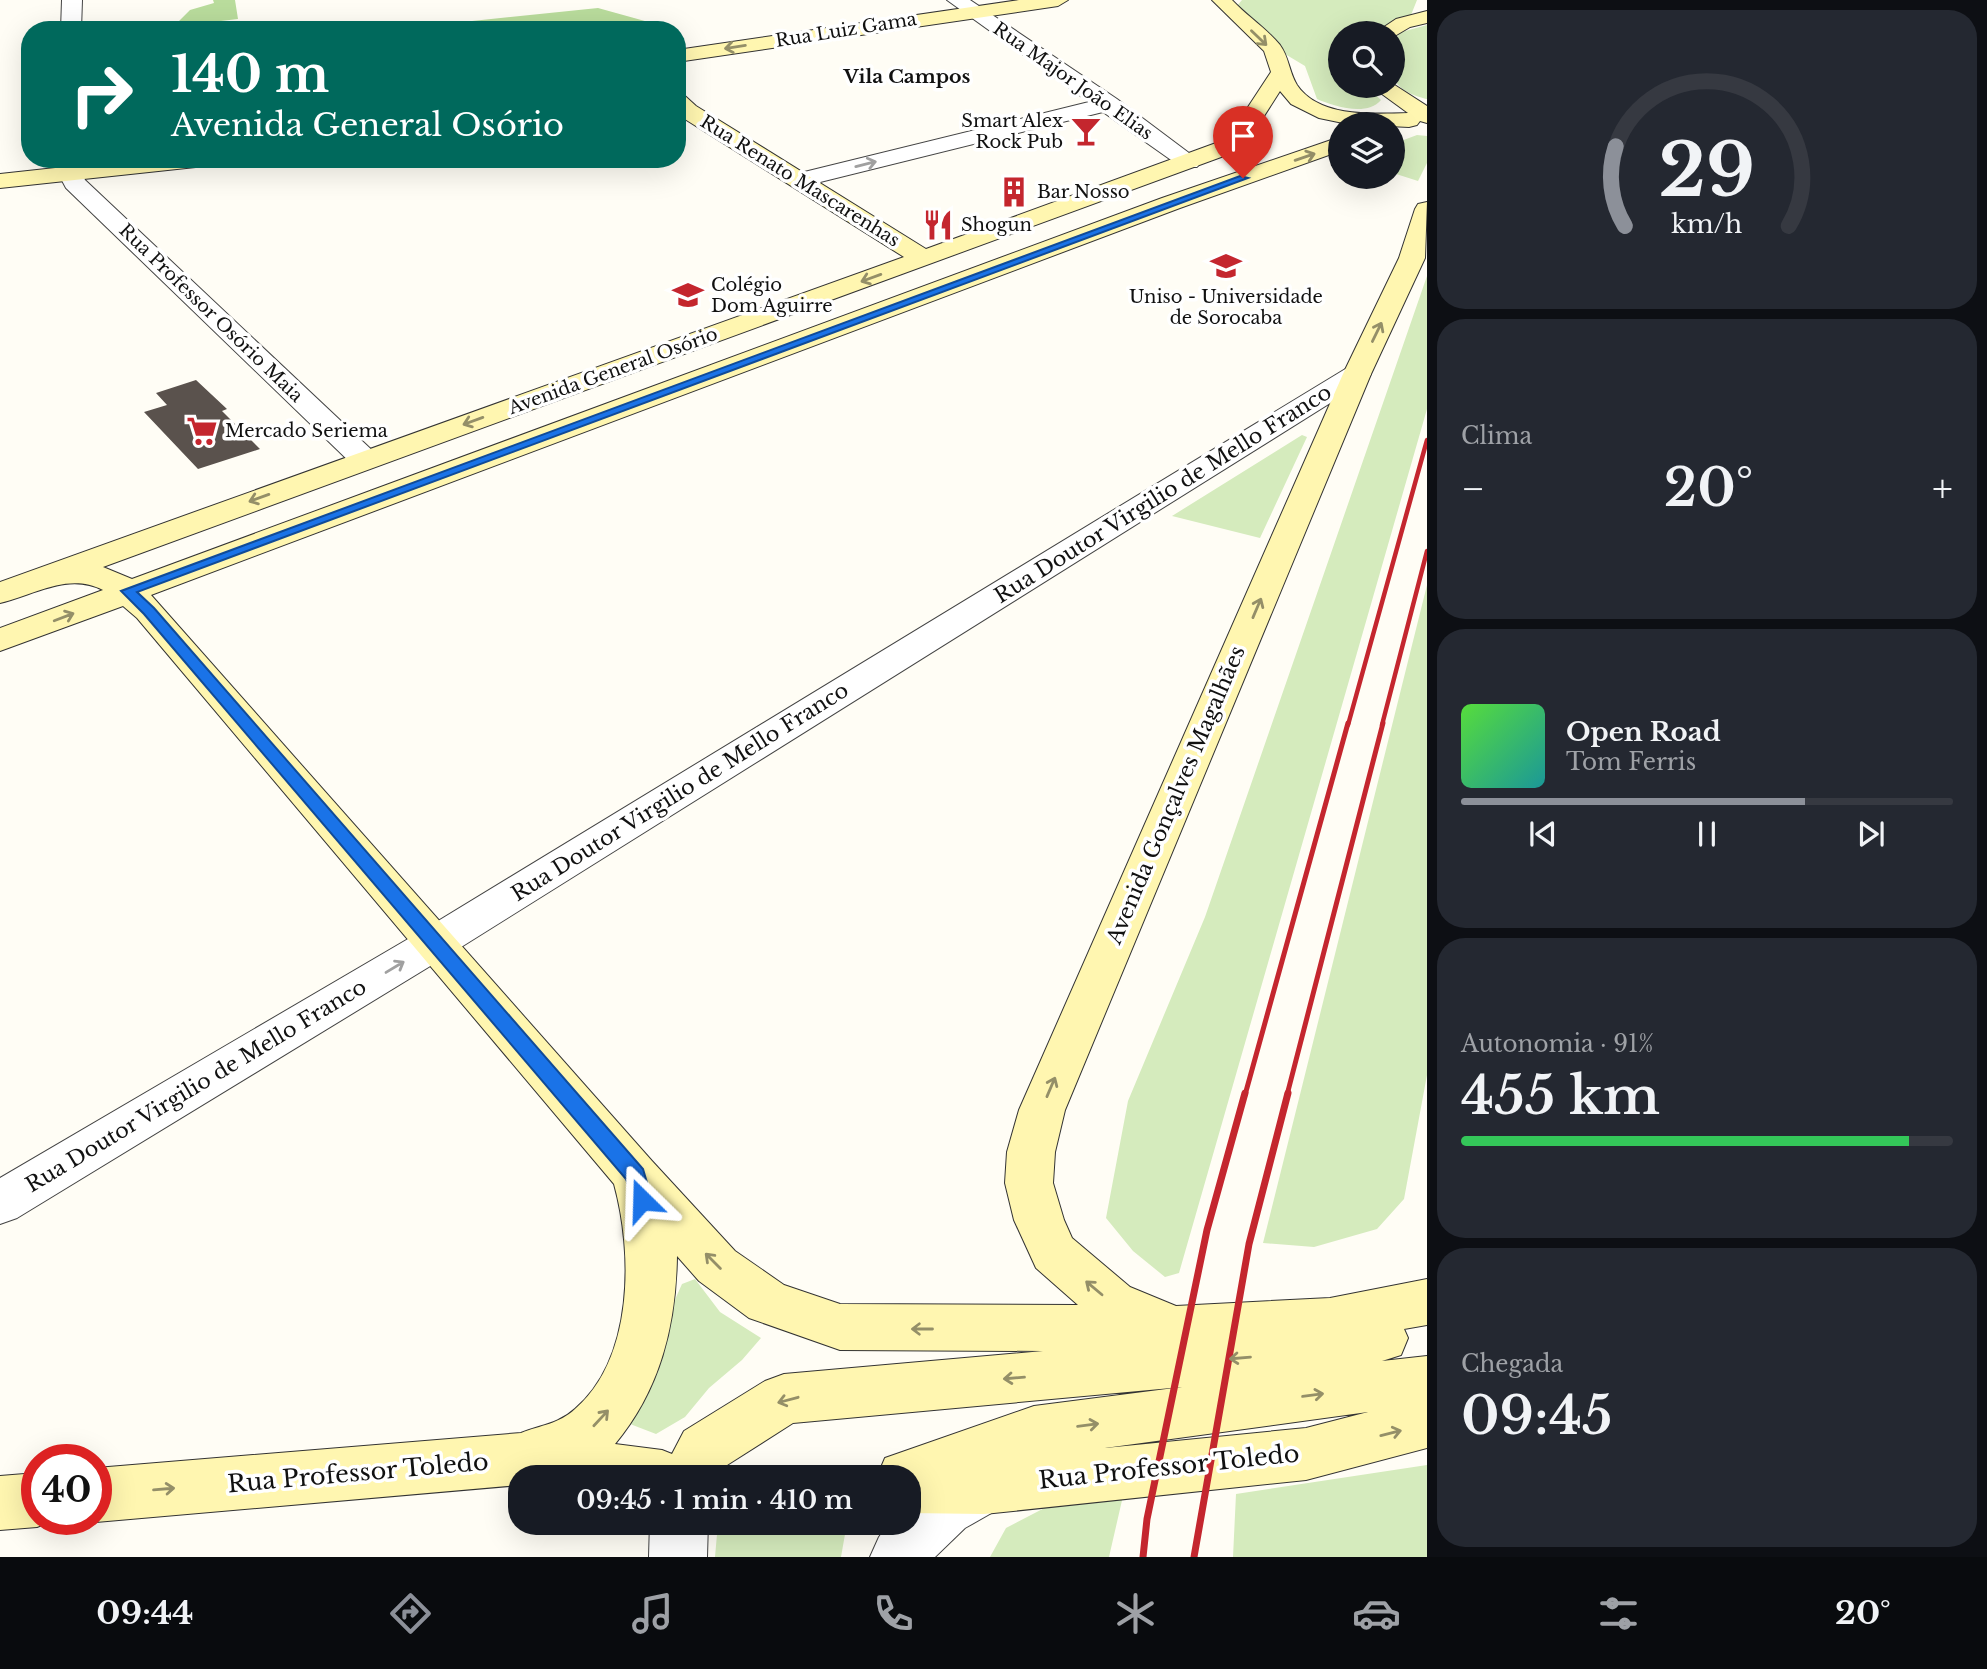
<!DOCTYPE html>
<html lang="pt">
<head>
<meta charset="utf-8">
<style>
	:root { --surface:#171b24; --page:#242831; --text:#f1f3f6; --muted:#9ea1a6; --line:#363941; --accent:#8c9099 }
	body { margin:0; font-family:"Libre Baskerville",serif; background:var(--page); color:var(--text); height:100vh; display:flex; flex-direction:column; font-size:26px; white-space:nowrap }
	* { box-sizing:border-box; margin:0 }
	p { font-size:23px; color:var(--muted) }
	.icon { flex:none; width:38px; height:38px; fill:none; stroke:currentColor; stroke-width:2; stroke-linecap:round; stroke-linejoin:round }
	.map { position:relative; flex:1; overflow:hidden }
	.sheet { display:flex; flex-direction:column; gap:10px; padding:10px; background:#0d0f14; width:560px }
	.sheet>* { flex:none }
	.guide { position:absolute; left:21px; top:21px; width:665px; height:147px; border-radius:28px; box-shadow:0 7px 28px #0002; background:#00695c; color:#fff; overflow:hidden }
	.tools { position:absolute; left:1328px; top:21px; display:grid; gap:14px }
	.tools a { display:grid; place-items:center; width:77px; height:77px; border-radius:50%; background:var(--surface); box-shadow:0 7px 28px #0002; font-size:35px }
	.speed { position:absolute; left:21px; top:1444px; display:flex; gap:14px; font-size:35px; font-weight:700; text-align:center }
	.speed>* { display:grid; place-content:center; width:91px; height:91px; border-radius:50%; background:var(--surface); box-shadow:0 7px 28px #0002; line-height:1 }
	.speed .limit { border:10px solid #d22; background:#fff; color:#111 }
	.pin { position:absolute; display:grid; place-items:center; width:60px; height:60px; color:#fff; margin:-72px -30px; border-radius:50% 50% 50% 0; rotate:-45deg; box-shadow:0 0 7px #0007 }
	.pin .icon { rotate:45deg }
	.me { position:absolute; width:77px; margin:-38px; rotate:338deg; stroke-linejoin:round; filter:drop-shadow(0 0 5px #0008) }
	.turn { display:flex; align-items:center; gap:24px; height:147px; padding:0 35px; font-size:32px }
	.turn .icon { width:91px; height:91px; stroke-width:2.5 }
	.turn b { display:block; font-size:49px; line-height:60px }
	.big { font-size:52px; font-weight:600; line-height:1.1 }
	.sheet .tile { flex:1; display:flex; flex-direction:column; justify-content:center; gap:10px; min-width:0; padding:0 24px; border-radius:28px; background:var(--page) }
	.sheet .dial { align-items:center; gap:0 }
	.dial svg { height:182px; overflow:visible; fill:none; stroke:var(--line); stroke-width:7; stroke-linecap:round; text-anchor:middle }
	.dial text { fill:var(--text); stroke:none }
	.song { display:flex; align-items:center; gap:21px }
	.cover { width:84px; height:84px; border-radius:10px; background:linear-gradient(135deg,hsl(110 70% 55%),hsl(180 70% 35%)) }
	.played { height:7px; border-radius:4px; background:linear-gradient(90deg,var(--accent) 70%,var(--line) 70%) }
	.keys { display:flex; justify-content:space-around; direction:ltr }
	.heat { display:flex; justify-content:space-between; align-items:center; font-size:38px; direction:ltr }
	.charge { height:10px; border-radius:5px; background:linear-gradient(90deg,#34c759 91%,var(--line) 0) }
	.trip { position:absolute; left:508px; top:1465px; width:413px; height:70px; border-radius:28px; background:var(--surface); box-shadow:0 7px 28px #0002; font-weight:600; line-height:70px; text-align:center }
	.dock { display:flex; height:112px; justify-content:space-around; align-items:center; background:#090b0e; color:var(--muted) }
	.dock .icon { width:49px; height:49px }
	.dock .active { color:var(--accent) }
	.dock b { font-size:32px; color:var(--text) }
	main { display:flex; flex:1; min-height:0 }
	.map>svg:first-child { display:block }
</style>
</head>
<body>
<main>
<div class="map">
<svg width="1427" height="1557" viewBox="0 0 1427 1557">
	<rect width="100%" height="100%" fill="#fffdf5"/>
	<!-- green -->
	<path fill="#d5ebbd" d="M1242,0H1417L1411,15L1375,30L1374,33H1340V86H1366L1381,100C1367,117 1333,106 1317,99L1305,66L1285,54L1236,7Z
		M1427,25V99H1426C1385,88 1389,70 1398,33Z
		M1417,135L1427,136V163L1418,181L1393,173V144Z
		M1427,276V409L1179,1273L1165,1277L1133,1251L1106,1218L1128,1101L1205,917Z
		M1302,435L1307,437L1260,538L1172,516Z
		M1427,585V1075L1404,1199L1377,1229L1314,1247L1263,1243Z
		M695,1279L720,1312L761,1338L742,1360L709,1388L685,1417L656,1434L630,1424L629,1402L682,1284Z
		M1427,1465V1557H1233L1236,1494Z
		M1123,1496L1109,1557H990L1006,1528L1058,1501Z
		M718,1523V1522L847,1523L841,1557H715Z"/>
	<!-- forest -->
	<path fill="#b9dc9c" d="M213,0H235L238,19L187,25V30H136L177,23L190,10L214,3Z
		M598,8L652,23L657,30H449L472,21Z"/>
	<!-- building -->
	<path fill="#5a524d" d="M196,380L227,409L222,411L260,449L198,469L144,412L167,405L156,393Z"/>
	<g fill="none" stroke-linecap="round" stroke-linejoin="round">
		<!-- street casing -->
		<g stroke="#444" stroke-width="2">
			<path id="street" d="M62,0H82L81,30H61Z
				M947,0H970L1117,99L1201,162L1197,167H1181L1103,112L800,187L792,185L788,180L792,175L1089,102Z
				M59,159H82V173L85,180L376,454L380,460L376,466L365,469L354,466L66,188L58,173Z
				M1357,365L1367,368L1371,374L1367,380L450,954L17,1218L0,1224V1178L420,932L1347,368Z
				M982,1461L1002,1469L1010,1488L1002,1507L965,1528L935,1557H870L879,1537L890,1522H908V1503C930,1483 955,1472 982,1461Z
				M650,1522H708L707,1557H649Z"/>
		</g>
		<!-- secondary casing -->
		<g stroke="#333" stroke-width="2">
			<path id="secondary" d="M1019,0H1068L1058,6L677,62V50Z
				M1212,0H1232C1247,16 1266,28 1280,45C1289,57 1289,72 1297,85C1319,118 1374,114 1408,113L1371,86L1393,84L1427,106V123L1420,121L1417,125L1409,127L1348,124L1319,118L1291,104L1280,91L1243,149L103,567L132,579L1162,198L1340,137V151L1180,208L151,595L652,1161L735,1251L784,1285L840,1304L1078,1305L1036,1268L1014,1220L1005,1183L1007,1152L1019,1110L1343,374L1399,258L1415,209L1418,204L1427,202L1425,258L1371,374L1065,1110L1055,1152L1053,1183L1064,1220L1072,1238L1130,1287L1176,1306L1330,1298L1427,1279V1325L1404,1329L1408,1338L1401,1355L1382,1361L1427,1356V1448L1306,1480L984,1514L908,1513V1477H877L885,1458L1034,1406L1182,1387L793,1423L724,1467L719,1477H520V1485L96,1522L88,1519H96V1468L521,1433C541,1425 559,1424 575,1409C634,1358 633,1253 614,1184L137,618L123,606L0,651V628L103,590C68,572 34,595 0,603V582L904,257L680,116L677,113V95L685,96L696,106L926,249L1227,139L1271,72L1264,51ZM677,1256L699,1281L749,1318L840,1350L1043,1351L784,1374L765,1381L684,1431L672,1454L662,1450L615,1444C660,1390 676,1326 677,1256ZM1368,1412L1306,1428L1105,1448Z
				M1427,11V23L1410,27L1393,37V33H1375L1396,19Z
				M138,159H216L213,164L205,166L0,188V174Z
				M37,1473V1519H57L37,1527L0,1530V1476Z"/>
		</g>
		<!-- street -->
		<use href="#street" fill="#fff" fill-rule="evenodd"/>
		<!-- secondary -->
		<use href="#secondary" fill="#fff6b0" fill-rule="evenodd"/>
		<!-- rail-far2 -->
		<path stroke="#c4262e" stroke-width="4.5" d="M1348,725L1427,440
			M1382,725L1427,551"/>
		<!-- rail-far1 -->
		<path stroke="#c4262e" stroke-width="5" d="M1245,1095L1348,723
			M1287,1095L1383,723"/>
		<!-- rail -->
		<path stroke="#c4262e" stroke-width="7" d="M1143,1557L1147,1519L1207,1230L1245,1093
			M1194,1557L1249,1244L1288,1093"/>
	</g>
	<!-- one-way arrows -->
	<defs><path id="oneway-shaft" d="M-6 0H5M1.5-3L5.5 0L1.5 3" fill="none" stroke-width="1.6" stroke-linecap="round" stroke-linejoin="round" transform="scale(1.75)"/></defs>
	<g stroke="#948f68">
		<use href="#oneway-shaft" transform="translate(1259 38) rotate(44)"/>
		<use href="#oneway-shaft" transform="translate(735 47) rotate(171)"/>
		<use href="#oneway-shaft" transform="translate(1305 157) rotate(-19)"/>
		<use href="#oneway-shaft" transform="translate(871 278) rotate(160)"/>
		<use href="#oneway-shaft" transform="translate(1377 332) rotate(-64)"/>
		<use href="#oneway-shaft" transform="translate(473 421) rotate(160)"/>
		<use href="#oneway-shaft" transform="translate(259 498) rotate(160)"/>
		<use href="#oneway-shaft" transform="translate(1257 608) rotate(-67)"/>
		<use href="#oneway-shaft" transform="translate(64 617) rotate(-21)"/>
		<use href="#oneway-shaft" transform="translate(1051 1087) rotate(-67)"/>
		<use href="#oneway-shaft" transform="translate(713 1261) rotate(-135)"/>
		<use href="#oneway-shaft" transform="translate(1094 1288) rotate(-140)"/>
		<use href="#oneway-shaft" transform="translate(922 1329) rotate(180)"/>
		<use href="#oneway-shaft" transform="translate(1240 1358) rotate(175)"/>
		<use href="#oneway-shaft" transform="translate(1014 1378) rotate(175)"/>
		<use href="#oneway-shaft" transform="translate(1313 1395) rotate(-8)"/>
		<use href="#oneway-shaft" transform="translate(788 1400) rotate(165)"/>
		<use href="#oneway-shaft" transform="translate(601 1418) rotate(-47)"/>
		<use href="#oneway-shaft" transform="translate(1088 1425) rotate(-7)"/>
		<use href="#oneway-shaft" transform="translate(1391 1433) rotate(-14)"/>
		<use href="#oneway-shaft" transform="translate(164 1489) rotate(-5)"/>
	</g>
	<g stroke="#a0a0a0">
		<use href="#oneway-shaft" transform="translate(866 164) rotate(-14)"/>
		<use href="#oneway-shaft" transform="translate(395 967) rotate(-31)"/>
	</g>
	<!-- route -->
	<path fill="#1a73e8" stroke="#114b97" stroke-width="2" d="M1240,176L1248,178L137,592L154,608L643,1169L652,1200L649,1206L642,1208L635,1206L626,1179L144,614L121,591Z"/>
	<!-- icons -->
	<defs>
		<g id="bar-bare" transform="scale(2.415)"><path d="M-6-5H6L.8 .8V4.5H3.5V6h-7V4.5H-.8V.8Z" fill="#c4262e" stroke="#fff" stroke-width="2.5" paint-order="stroke"/></g>
		<g id="building-bare" transform="scale(2.415)"><path d="M-4-6H4V6H1V3H-1V6H-4ZM-2.5-4.3h1.7v1.8h-1.7ZM.8-4.3h1.7v1.8H.8ZM-2.5-1h1.7V.8h-1.7ZM.8-1h1.7V.8H.8Z" fill="#c4262e" stroke="#fff" stroke-width="2.5" paint-order="stroke"/></g>
		<g id="restaurant-bare" transform="scale(2.415)"><path d="M-5-6h1v4h1v-4h1v4h1v-4h1v5L-1.5 .5V6h-2V.5L-5-1ZM5-6V6H3V1.5H1.5Q1.5-4 5-6Z" fill="#c4262e" stroke="#fff" stroke-width="2.5" paint-order="stroke"/></g>
		<g id="university-bare" transform="scale(2.415)"><path d="M0-5L7-2L0 1L-7-2ZM-4 1L0 2.5L4 1V4Q0 6-4 4Z" fill="#c4262e" stroke="#fff" stroke-width="2.5" paint-order="stroke"/></g>
		<g id="school-bare" transform="scale(2.415)"><path d="M0-5L7-2L0 1L-7-2ZM-4 1L0 2.5L4 1V4Q0 6-4 4Z" fill="#c4262e" stroke="#fff" stroke-width="2.5" paint-order="stroke"/></g>
		<g id="supermarket-bare" transform="scale(2.415)"><path d="M-6-5.5h2.5l.6 2H6L4.5 2H-2.5L-4.4-4H-6ZM-1.5 3.2a1.3 1.3 0 1 0 .1 0ZM3 3.2a1.3 1.3 0 1 0 .1 0Z" fill="#c4262e" stroke="#fff" stroke-width="2.5" paint-order="stroke"/></g>
	</defs>
	<g fill-rule="evenodd">
		<use href="#bar-bare" x="1086" y="131"/>
		<use href="#building-bare" x="1014" y="192"/>
		<use href="#restaurant-bare" x="938" y="225"/>
		<use href="#university-bare" x="1226" y="266"/>
		<use href="#school-bare" x="688" y="295"/>
		<use href="#supermarket-bare" x="202" y="431"/>
	</g>
	<g text-anchor="middle" stroke-width="7" stroke-linejoin="round" paint-order="stroke">
		<!-- far-street labels -->
		<g font-size="18" fill="#111" stroke="#fff">
			<text transform="translate(846 30) rotate(-9)" y="6">Rua Luiz Gama</text>
			<text transform="translate(1073 81) rotate(35)" y="6">Rua Major João Elias</text>
			<text transform="translate(800 181) rotate(32)" y="6">Rua Renato Mascarenhas</text>
			<text transform="translate(211 313) rotate(44)" y="6">Rua Professor Osório Maia</text>
			<text transform="translate(613 371) rotate(-20)" y="6">Avenida General Osório</text>
		</g>
		<!-- far-poi labels -->
		<g font-size="18" fill="#111" stroke="#fff" text-anchor="start">
			<text x="1063" y="127" text-anchor="end">Smart Alex<tspan x="1063" dy="21">Rock Pub</tspan></text>
			<text x="1037" y="198">Bar Nosso</text>
			<text x="961" y="231">Shogun</text>
			<text x="711" y="291">Colégio<tspan x="711" dy="21">Dom Aguirre</tspan></text>
			<text x="1226" y="303" text-anchor="middle">Uniso - Universidade<tspan x="1226" dy="21">de Sorocaba</tspan></text>
			<text x="225" y="437">Mercado Seriema</text>
		</g>
		<!-- far-neighbourhood labels -->
		<g font-size="19" font-weight="bold" fill="#111" stroke="#fff">
			<text x="907" y="83">Vila Campos</text>
		</g>
		<!-- street labels -->
		<g font-size="21" fill="#111" stroke="#fff">
			<text transform="translate(1163 494) rotate(-32)" y="7">Rua Doutor Virgilio de Mello Franco</text>
			<text transform="translate(680 792) rotate(-32)" y="7">Rua Doutor Virgilio de Mello Franco</text>
			<text transform="translate(1176 795) rotate(-67)" y="7">Avenida Gonçalves Magalhães</text>
			<text transform="translate(196 1086) rotate(-31)" y="7">Rua Doutor Virgilio de Mello Franco</text>
		</g>
		<!-- near-street labels -->
		<g font-size="24" fill="#111" stroke="#fff">
			<text transform="translate(1169 1467) rotate(-6)" y="8">Rua Professor Toledo</text>
			<text transform="translate(358 1473) rotate(-5)" y="8">Rua Professor Toledo</text>
		</g>
	</g>
</svg>
<div class="tools">
<a><svg class="icon" aria-label="search" viewBox="0 0 24 24"><circle cx="10" cy="10" r="6"/><path d="M15 15l6 6"/></svg></a>
<a><svg class="icon" aria-label="layers" viewBox="0 0 24 24"><path d="M12 4l9 5-9 5-9-5zM3 14l9 5 9-5"/></svg></a>
</div>
<div class="speed"><div class="limit">40</div></div>
<div class="pin" style="left:1243px;top:178px;background:#d93025"><svg class="icon" aria-label="arrive" viewBox="0 0 24 24"><path d="M6 21V4h12l-3 4 3 4H6"/></svg></div>
<svg class="me" style="left:642px;top:1200px" viewBox="-20 -20 40 40"><path d="M0-17L14 15 0 8-14 15z" fill="#1a73e8" stroke="#fff" stroke-width="4"/></svg>
<div class="trip">09:45 · 1 min · 410 m</div>
<div class="guide">
<div class="turn"><svg class="icon" aria-label="right" viewBox="0 0 24 24"><path d="M7 20v-9h11M14 6l5 5-5 5"/></svg><div><b>140 m</b>Avenida General Osório</div></div>
</div>
</div>
<section class="sheet">
<div class="tile dial"><svg viewBox="0 0 100 80">
<path d="M14 69A42 42 0 1 1 86 69"/>
<path d="M14 69A42 42 0 0 1 10 34" stroke="#8c9099"/>
<text x="50" y="56" font-size="32" font-weight="700">29</text>
<text x="50" y="72" font-size="11">km/h</text>
</svg></div>
<div class="tile"><p>Clima</p>
<div class="heat"><a>−</a><b class="big">20°</b><a>+</a></div>
</div>
<div class="tile">
<div class="song"><i class="cover"></i><div><b>Open Road</b><p>Tom Ferris</p></div></div>
<div class="played"></div>
<div class="keys"><svg class="icon" aria-label="previous" viewBox="0 0 24 24"><path d="M18 5L8 12l10 7zM5 5v14"/></svg><svg class="icon" aria-label="pause" viewBox="0 0 24 24"><path d="M8 5v14M16 5v14"/></svg><svg class="icon" aria-label="next" viewBox="0 0 24 24"><path d="M6 5l10 7-10 7zM19 5v14"/></svg></div>
</div>
<div class="tile"><p>Autonomia · 91%</p><b class="big">455 km</b><div class="charge"></div></div>
<div class="tile"><p>Chegada</p><b class="big">09:45</b></div>
</section>
</main>
<nav class="dock">
<b>09:44</b>
<svg class="icon active" aria-label="directions" viewBox="0 0 24 24"><path d="M12 3l9 9-9 9-9-9zM9 14v-3h6M13 9l2 2-2 2"/></svg>
<svg class="icon" aria-label="music" viewBox="0 0 24 24"><path d="M9 18V5l10-2v13"/><circle cx="6" cy="18" r="3"/><circle cx="16" cy="16" r="3"/></svg>
<svg class="icon" aria-label="phone" viewBox="0 0 24 24"><path d="M5 4h4l2 5-3 2q2 4 5 5l2-3 5 2v4C11 20 4 13 5 4z"/></svg>
<svg class="icon" aria-label="climate" viewBox="0 0 24 24"><path d="M12 3v18M4 7l16 10M4 17L20 7"/></svg>
<svg class="icon" aria-label="car" viewBox="0 0 24 24"><path d="M5 17H2v-5l4-1 3-4h7l3 4 3 1v5h-3M9 17h6M6 11h13"/><circle cx="7" cy="17" r="2"/><circle cx="17" cy="17" r="2"/></svg>
<svg class="icon" aria-label="filters" viewBox="0 0 24 24"><path d="M4 7h16M4 17h16"/><circle cx="9" cy="7" r="2"/><circle cx="15" cy="17" r="2"/></svg>
<b>20°</b>
</nav>
</body>
</html>
